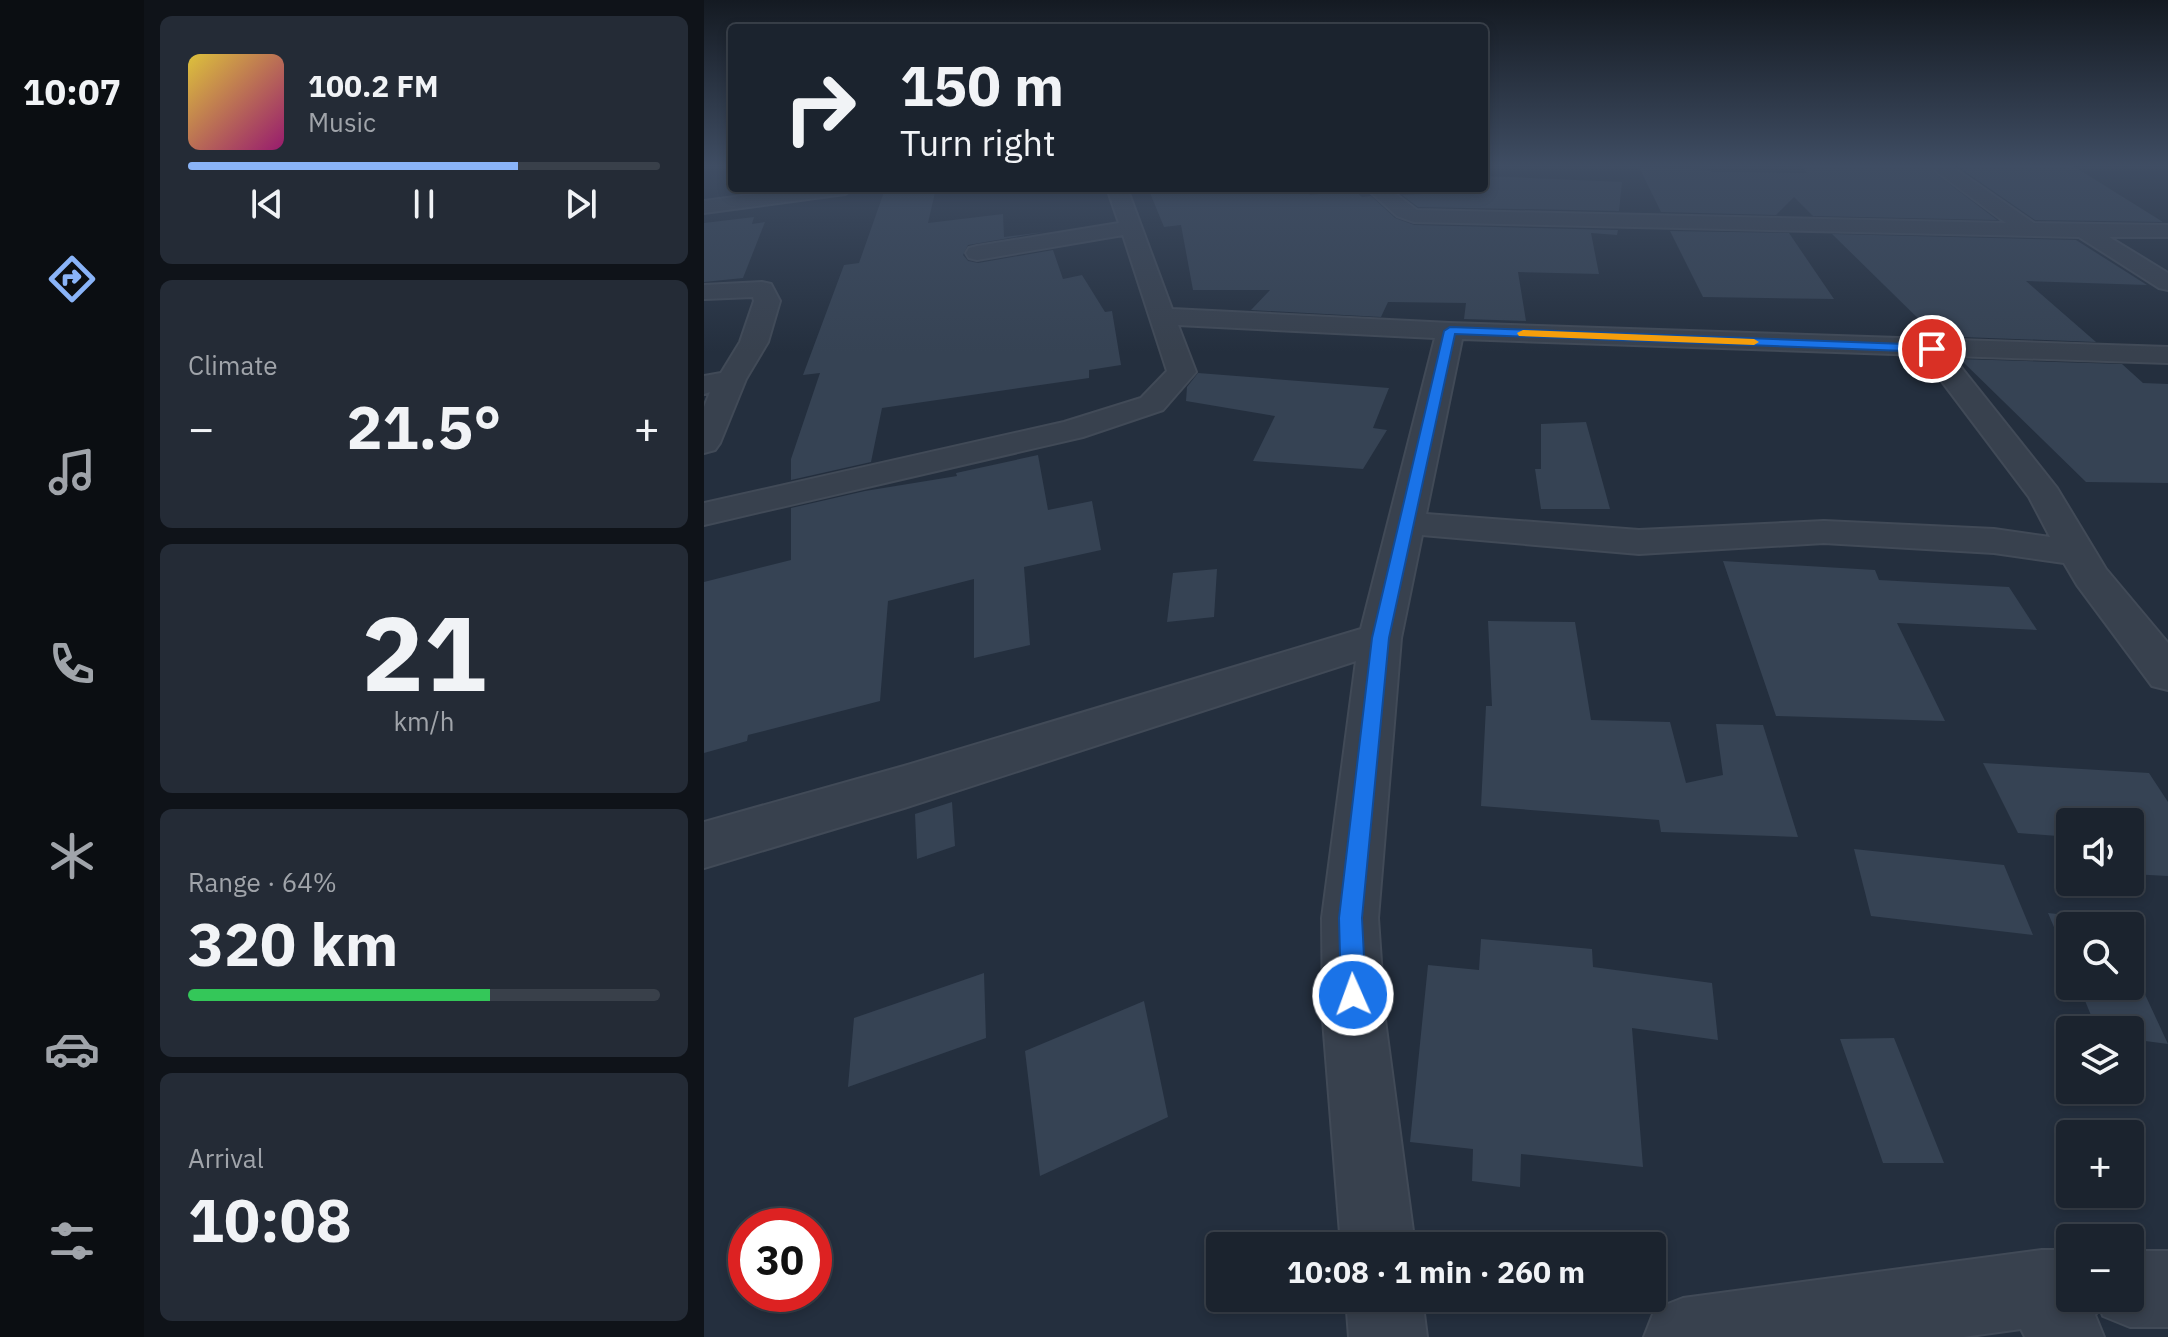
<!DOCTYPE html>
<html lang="en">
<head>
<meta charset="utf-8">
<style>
	:root { --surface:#1b232e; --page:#242b36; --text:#f1f3f6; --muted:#a0a4aa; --line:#39404a; --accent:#8ab4f8 }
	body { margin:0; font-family:"IBM Plex Sans",sans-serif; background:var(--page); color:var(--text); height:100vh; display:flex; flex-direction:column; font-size:30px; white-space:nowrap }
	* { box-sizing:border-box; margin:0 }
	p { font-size:26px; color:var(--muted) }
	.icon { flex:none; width:44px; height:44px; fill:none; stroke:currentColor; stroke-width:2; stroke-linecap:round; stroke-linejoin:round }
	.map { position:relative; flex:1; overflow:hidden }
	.side { display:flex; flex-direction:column; gap:16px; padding:16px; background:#0f1319; width:560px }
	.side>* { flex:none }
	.top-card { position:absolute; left:24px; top:24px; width:760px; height:168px; border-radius:8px; box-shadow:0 4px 12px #0003,0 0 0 2px var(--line); background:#1b232e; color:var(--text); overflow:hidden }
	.buttons { position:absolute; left:1352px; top:808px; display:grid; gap:16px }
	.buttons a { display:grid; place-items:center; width:88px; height:88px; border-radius:8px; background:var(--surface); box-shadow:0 4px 12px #0003,0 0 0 2px var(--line); font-size:40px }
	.speed { position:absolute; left:24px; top:1208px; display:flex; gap:16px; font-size:40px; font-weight:700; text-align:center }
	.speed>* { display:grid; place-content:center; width:104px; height:104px; border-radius:50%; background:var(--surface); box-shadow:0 4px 12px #0003,0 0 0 2px var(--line); line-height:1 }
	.speed .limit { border:12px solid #d22; background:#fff; color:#111 }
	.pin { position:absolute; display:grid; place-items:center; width:68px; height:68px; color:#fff; margin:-34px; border:4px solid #fff; border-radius:50%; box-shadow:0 2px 8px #0007 }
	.me { position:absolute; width:88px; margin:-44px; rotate:358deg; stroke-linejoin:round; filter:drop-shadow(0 0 6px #0008) }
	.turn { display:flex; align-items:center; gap:28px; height:168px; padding:0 40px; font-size:36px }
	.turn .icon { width:104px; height:104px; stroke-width:2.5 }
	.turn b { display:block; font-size:56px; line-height:68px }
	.big { font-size:60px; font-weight:700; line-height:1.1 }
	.side .card { flex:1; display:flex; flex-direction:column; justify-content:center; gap:12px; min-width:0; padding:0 28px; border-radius:12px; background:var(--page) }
	.side .dial { align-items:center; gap:0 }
	.dial b { font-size:104px; line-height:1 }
	.song { display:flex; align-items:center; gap:24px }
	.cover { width:96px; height:96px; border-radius:12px; background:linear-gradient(135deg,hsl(50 70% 55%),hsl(320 70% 35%)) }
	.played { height:8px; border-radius:4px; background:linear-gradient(90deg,var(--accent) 70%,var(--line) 70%) }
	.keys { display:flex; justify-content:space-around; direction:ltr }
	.heat { display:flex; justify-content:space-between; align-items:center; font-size:44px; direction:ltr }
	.charge { height:12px; border-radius:6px; background:linear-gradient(90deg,#34c759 64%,var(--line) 0) }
	.trip { position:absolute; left:502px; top:1232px; width:460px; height:80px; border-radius:8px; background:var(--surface); box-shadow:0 4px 12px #0003,0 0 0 2px var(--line); font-weight:700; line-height:80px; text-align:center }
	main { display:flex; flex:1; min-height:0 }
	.tabs { display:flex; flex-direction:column; width:144px; justify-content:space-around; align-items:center; background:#0b0e12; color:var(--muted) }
	.tabs .icon { width:56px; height:56px }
	.tabs .active { color:var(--accent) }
	.tabs b { font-size:36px; color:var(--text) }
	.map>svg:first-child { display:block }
</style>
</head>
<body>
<main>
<nav class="tabs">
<b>10:07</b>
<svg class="icon active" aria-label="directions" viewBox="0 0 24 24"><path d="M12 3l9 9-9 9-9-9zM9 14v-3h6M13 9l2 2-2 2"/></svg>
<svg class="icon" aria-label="music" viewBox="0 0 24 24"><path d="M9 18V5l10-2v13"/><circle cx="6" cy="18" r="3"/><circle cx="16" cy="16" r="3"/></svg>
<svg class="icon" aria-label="phone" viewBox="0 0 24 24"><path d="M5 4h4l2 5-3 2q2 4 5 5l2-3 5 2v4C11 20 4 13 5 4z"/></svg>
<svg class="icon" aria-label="climate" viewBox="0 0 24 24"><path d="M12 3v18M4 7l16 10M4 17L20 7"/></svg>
<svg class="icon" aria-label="car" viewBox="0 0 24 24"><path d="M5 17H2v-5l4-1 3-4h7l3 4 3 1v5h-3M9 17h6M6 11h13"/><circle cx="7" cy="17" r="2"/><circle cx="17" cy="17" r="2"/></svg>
<svg class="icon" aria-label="filters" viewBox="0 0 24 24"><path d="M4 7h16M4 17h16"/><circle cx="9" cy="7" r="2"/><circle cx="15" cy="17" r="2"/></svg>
</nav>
<section class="side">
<div class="card">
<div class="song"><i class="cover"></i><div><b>100.2 FM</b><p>Music</p></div></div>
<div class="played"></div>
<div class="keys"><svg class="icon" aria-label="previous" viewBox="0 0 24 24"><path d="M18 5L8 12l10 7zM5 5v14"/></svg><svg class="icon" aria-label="pause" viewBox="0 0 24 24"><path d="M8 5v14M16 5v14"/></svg><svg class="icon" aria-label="next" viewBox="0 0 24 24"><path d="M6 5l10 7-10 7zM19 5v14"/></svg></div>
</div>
<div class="card"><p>Climate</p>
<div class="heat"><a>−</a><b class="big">21.5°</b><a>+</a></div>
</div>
<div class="card dial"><b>21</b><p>km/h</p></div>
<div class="card"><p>Range · 64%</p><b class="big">320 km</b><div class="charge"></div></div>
<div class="card"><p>Arrival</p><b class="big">10:08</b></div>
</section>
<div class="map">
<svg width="1464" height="1337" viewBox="0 0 1464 1337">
	<rect width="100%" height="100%" fill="#242f3e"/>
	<!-- building -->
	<path fill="#364354" d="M1098,164H1219L1293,220L1109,216L1090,197L1072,215L957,212L935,167L1007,170L1008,172L1103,173Z
		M1250,164H1366L1459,222L1331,220Z
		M780,176L918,182L915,211L714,207L698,195L741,193L742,188H780Z
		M232,188L224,223L299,214L300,237L340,232L264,245L259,255L264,261L274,263L349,250L359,279L378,275L401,312L408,311L417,365L385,370V378L178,408L167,462L87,480V459L116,373L99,375L140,265L155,263L180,192Z
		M444,188H601L606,195L650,190L658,197L667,196L691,218L710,225L914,230L913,235L887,233L895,274L814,272L822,321L760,319L762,303L684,302L677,317L547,310L566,290H489L477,225L460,227Z
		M50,217L48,224L61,222L39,278L0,282V223Z
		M966,231L1085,233L1130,299L999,297Z
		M1128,234L1372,240L1443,285L1322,281L1392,342L1232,336Z
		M1256,359L1418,364L1439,383L1464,384V483L1382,482Z
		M494,373L685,388L669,428L683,430L659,469L549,461L571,416L482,401L483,387Z
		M882,422L906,509H837L831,469H837V424Z
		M334,455L344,510L388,501L397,550L320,567L326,645L270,658V579L184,601L176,701L44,735L43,741L0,753V582L87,560V508L161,491L253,476L252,473Z
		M1019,561L1171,570L1175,580L1305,587L1333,630L1193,623L1241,721L1072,716Z
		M513,569L510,617L463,622L469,573Z
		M784,621L871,622L887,720L966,722L982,783L1019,775L1012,724L1059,725L1094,837L957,832L955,820L777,806L782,706H788Z
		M1279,763L1445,773L1464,802V876L1426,874V822H1366V837L1314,833Z
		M248,802L251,846L213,859L211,814Z
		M1150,849L1300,865L1329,935L1167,916Z
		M1344,913L1406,920L1409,926H1366V965Z
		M777,939L888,949L889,967L1008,983L1014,1040L928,1028L939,1167L817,1154L816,1187L768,1181L769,1149L706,1142L724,965L775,970Z
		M1426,962L1464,1044L1426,1039V1030H1393L1375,986H1426Z
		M280,973L282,1038L144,1087L150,1018Z
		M440,1001L464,1117L336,1176L321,1051Z
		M1190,1038L1240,1163H1179L1136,1039Z"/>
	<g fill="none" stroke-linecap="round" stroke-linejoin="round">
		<!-- street casing -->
		<g stroke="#414a57" stroke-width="4">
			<path id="street" d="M1222,164H1244L1330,223L1464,225V237H1405L1464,273V290L1455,288L1375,237L710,222L693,216L662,188H684L713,210L1302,223Z
				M97,188H151L141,194L0,213V201Z
				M403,188H423L468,309L746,323L1464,347V363L1248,356L1353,488L1402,569L1464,643V690L1448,686L1373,585L1360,563L1290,553L1120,543L935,554L718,535L697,638L674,918L681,1020L711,1246H637L619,1020L618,918L652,661L200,808L0,868V822L200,766L657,629L731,338L474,325L492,372L459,410L379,437L0,525V503L360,422L437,398L463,371L419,235L273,260L265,258L262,253L265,248L273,246L415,223ZM758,339L1218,355L1325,497L1346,537L1290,529L1120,521L935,530L722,514Z
				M58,282L67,284L76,301L64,342L42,379L16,443L11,450L0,453V407L6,392L0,394V376L17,373L36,342L50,301L49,297L0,299V285Z
				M1338,1250H1366V1298H1426V1251H1464V1327H1426L1399,1316L1396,1308L1391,1315L1400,1337H1321L1317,1329L1259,1337H940L951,1309L979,1298Z
				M642,1298H718L723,1337H645Z"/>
		</g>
		<!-- street -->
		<use href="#street" fill="#38414e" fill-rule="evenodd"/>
	</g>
	<!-- sky -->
	<linearGradient id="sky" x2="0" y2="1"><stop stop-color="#141a22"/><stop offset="0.47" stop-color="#3f4d63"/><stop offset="1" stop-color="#3f4d63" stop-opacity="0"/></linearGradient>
	<rect width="1464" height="352" fill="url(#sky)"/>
	<!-- route -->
	<path fill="#1a73e8" stroke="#114b97" stroke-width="2" d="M746,327L1228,345L1234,349L1228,352L751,334L685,638L658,918L662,995L658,1003L649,1007L641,1003L637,995L635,918L668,638L740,331Z"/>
	<!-- slow -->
	<path fill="#f59e0b" d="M819,330L1050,339L1055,342L1050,345L815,336L813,333Z"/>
</svg>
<div class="buttons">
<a><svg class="icon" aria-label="sound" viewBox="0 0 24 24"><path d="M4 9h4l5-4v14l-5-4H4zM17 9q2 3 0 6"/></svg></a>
<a><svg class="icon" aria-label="search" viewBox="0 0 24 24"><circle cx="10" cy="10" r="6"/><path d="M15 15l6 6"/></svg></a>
<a><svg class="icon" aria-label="layers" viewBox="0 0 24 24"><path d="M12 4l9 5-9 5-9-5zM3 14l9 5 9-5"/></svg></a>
<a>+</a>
<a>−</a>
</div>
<div class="speed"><div class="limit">30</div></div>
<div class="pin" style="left:1228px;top:349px;background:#d93025"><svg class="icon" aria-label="arrive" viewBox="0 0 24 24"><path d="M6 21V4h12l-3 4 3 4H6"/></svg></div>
<svg class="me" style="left:649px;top:995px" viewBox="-20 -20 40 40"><circle r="17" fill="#1a73e8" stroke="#fff" stroke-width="3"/><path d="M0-11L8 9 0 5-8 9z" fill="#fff"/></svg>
<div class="trip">10:08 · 1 min · 260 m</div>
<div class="top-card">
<div class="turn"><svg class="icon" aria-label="right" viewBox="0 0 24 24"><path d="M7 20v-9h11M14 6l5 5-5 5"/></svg><div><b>150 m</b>Turn right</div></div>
</div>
</div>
</main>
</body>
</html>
